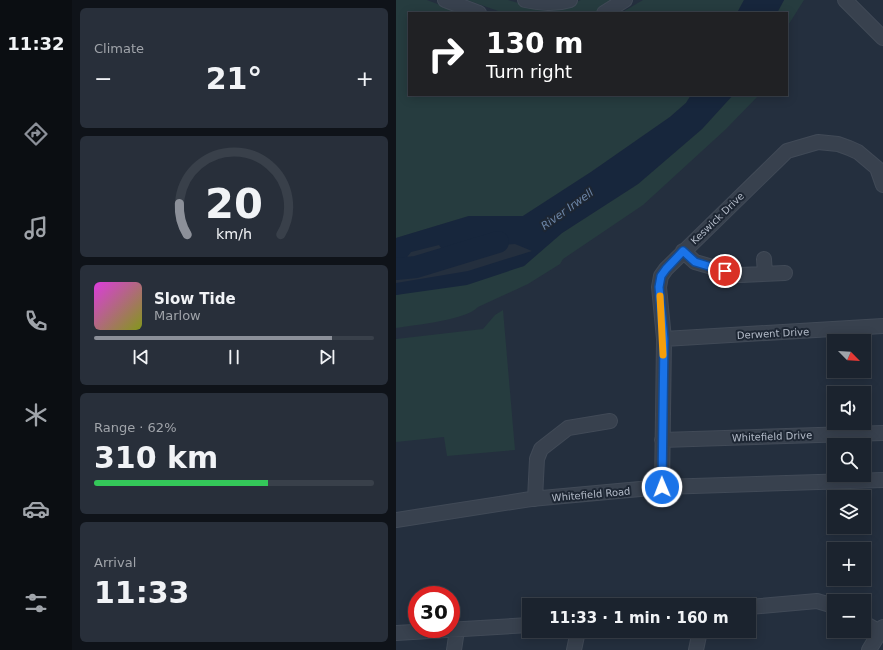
<!DOCTYPE html>
<html lang="en">
<head>
<meta charset="utf-8">
<style>
	:root { --surface:#1b232e; --page:#282f3a; --text:#f1f3f6; --muted:#a0a4aa; --line:#39404a; --accent:#8c9099 }
	body { margin:0; font-family:"DejaVu Sans",sans-serif; background:var(--page); color:var(--text); height:100vh; display:flex; flex-direction:column; font-size:15px; white-space:nowrap }
	* { box-sizing:border-box; margin:0 }
	p { font-size:13px; color:var(--muted) }
	.icon { flex:none; width:22px; height:22px; fill:none; stroke:currentColor; stroke-width:2; stroke-linecap:round; stroke-linejoin:round }
	.map { position:relative; flex:1; overflow:hidden }
	.sheet { display:flex; flex-direction:column; gap:8px; padding:8px; background:#0f1319; width:324px }
	.sheet>* { flex:none }
	.top-card { position:absolute; left:12px; top:12px; width:380px; height:84px; border-radius:0px; box-shadow:0 2px 10px #0003,0 0 0 1px var(--line); background:#202124; color:#fff; overflow:hidden }
	.needle { width:26px; rotate:114deg }
	.fabs { position:absolute; left:431px; top:334px; display:grid; gap:8px }
	.fabs a { display:grid; place-items:center; width:44px; height:44px; border-radius:0px; background:var(--surface); box-shadow:0 2px 10px #0003,0 0 0 1px var(--line); font-size:20px }
	.speed { position:absolute; left:12px; top:586px; display:flex; gap:8px; font-size:20px; font-weight:700; text-align:center }
	.speed>* { display:grid; place-content:center; width:52px; height:52px; border-radius:50%; background:var(--surface); box-shadow:0 2px 10px #0003,0 0 0 1px var(--line); line-height:1 }
	.speed .limit { border:6px solid #d22; background:#fff; color:#111 }
	.pin { position:absolute; display:grid; place-items:center; width:34px; height:34px; color:#fff; margin:-17px; border:2px solid #fff; border-radius:50%; box-shadow:0 1px 4px #0007 }
	.me { position:absolute; width:44px; margin:-22px; rotate:359deg; stroke-linejoin:round; filter:drop-shadow(0 0 3px #0008) }
	.turn { display:flex; align-items:center; gap:14px; height:84px; padding:0 12px; font-size:18px }
	.turn .icon { width:52px; height:52px; stroke-width:2.5 }
	.turn b { display:block; font-size:28px; line-height:34px }
	.big { font-size:30px; font-weight:700; line-height:1.1 }
	.sheet .widget { flex:1; display:flex; flex-direction:column; justify-content:center; gap:6px; min-width:0; padding:0 14px; border-radius:6px; background:var(--page) }
	.sheet .dial { align-items:center; gap:0 }
	.dial svg { height:104px; overflow:visible; fill:none; stroke:var(--line); stroke-width:7; stroke-linecap:round; text-anchor:middle }
	.dial text { fill:var(--text); stroke:none }
	.song { display:flex; align-items:center; gap:12px }
	.cover { width:48px; height:48px; border-radius:6px; background:linear-gradient(135deg,hsl(300 70% 55%),hsl(70 70% 35%)) }
	.played { height:4px; border-radius:2px; background:linear-gradient(90deg,var(--accent) 85%,var(--line) 85%) }
	.keys { display:flex; justify-content:space-around; direction:ltr }
	.heat { display:flex; justify-content:space-between; align-items:center; font-size:22px; direction:ltr }
	.charge { height:6px; border-radius:3px; background:linear-gradient(90deg,#34c759 62%,var(--line) 0) }
	.trip { position:absolute; left:126px; top:598px; width:234px; height:40px; border-radius:0px; background:var(--surface); box-shadow:0 2px 10px #0003,0 0 0 1px var(--line); font-weight:700; line-height:40px; text-align:center }
	main { display:flex; flex:1; min-height:0 }
	.tabs { display:flex; flex-direction:column; width:72px; justify-content:space-around; align-items:center; background:#0b0e12; color:var(--muted) }
	.tabs .icon { width:28px; height:28px }
	.tabs .active { color:var(--accent) }
	.tabs b { font-size:18px; color:var(--text) }
	.map>svg:first-child { display:block }
</style>
</head>
<body>
<main>
<nav class="tabs">
<b>11:32</b>
<svg class="icon active" aria-label="directions" viewBox="0 0 24 24"><path d="M12 3l9 9-9 9-9-9zM9 14v-3h6M13 9l2 2-2 2"/></svg>
<svg class="icon" aria-label="music" viewBox="0 0 24 24"><path d="M9 18V5l10-2v13"/><circle cx="6" cy="18" r="3"/><circle cx="16" cy="16" r="3"/></svg>
<svg class="icon" aria-label="phone" viewBox="0 0 24 24"><path d="M5 4h4l2 5-3 2q2 4 5 5l2-3 5 2v4C11 20 4 13 5 4z"/></svg>
<svg class="icon" aria-label="climate" viewBox="0 0 24 24"><path d="M12 3v18M4 7l16 10M4 17L20 7"/></svg>
<svg class="icon" aria-label="car" viewBox="0 0 24 24"><path d="M5 17H2v-5l4-1 3-4h7l3 4 3 1v5h-3M9 17h6M6 11h13"/><circle cx="7" cy="17" r="2"/><circle cx="17" cy="17" r="2"/></svg>
<svg class="icon" aria-label="filters" viewBox="0 0 24 24"><path d="M4 7h16M4 17h16"/><circle cx="9" cy="7" r="2"/><circle cx="15" cy="17" r="2"/></svg>
</nav>
<section class="sheet">
<div class="widget"><p>Climate</p>
<div class="heat"><a>−</a><b class="big">21°</b><a>+</a></div>
</div>
<div class="widget dial"><svg viewBox="0 0 100 80">
<path d="M14 69A42 42 0 1 1 86 69"/>
<path d="M14 69A42 42 0 0 1 8 45" stroke="#8c9099"/>
<text x="50" y="56" font-size="32" font-weight="700">20</text>
<text x="50" y="72" font-size="11">km/h</text>
</svg></div>
<div class="widget">
<div class="song"><i class="cover"></i><div><b>Slow Tide</b><p>Marlow</p></div></div>
<div class="played"></div>
<div class="keys"><svg class="icon" aria-label="previous" viewBox="0 0 24 24"><path d="M18 5L8 12l10 7zM5 5v14"/></svg><svg class="icon" aria-label="pause" viewBox="0 0 24 24"><path d="M8 5v14M16 5v14"/></svg><svg class="icon" aria-label="next" viewBox="0 0 24 24"><path d="M6 5l10 7-10 7zM19 5v14"/></svg></div>
</div>
<div class="widget"><p>Range · 62%</p><b class="big">310 km</b><div class="charge"></div></div>
<div class="widget"><p>Arrival</p><b class="big">11:33</b></div>
</section>
<div class="map">
<svg width="487" height="650" viewBox="0 0 487 650">
	<rect width="100%" height="100%" fill="#242f3e"/>
	<!-- green -->
	<path fill="#263c3f" d="M0,0H31L65,13H13V95H295L290,103L274,117L195,172L127,216H73L0,238Z
		M71,0H112L146,10L167,7L185,0H222L197,13H108Z
		M247,0H348L341,13H225Z
		M388,0H408L391,27V13H381Z
		M337,95H363L330,129L247,205L167,259L164,264L132,284L82,307C71,320 18,325 0,328V295L128,266L166,233L242,184L306,129Z
		M107,310L119,450L51,456L48,437L0,442V339L87,329L99,315Z"/>
	<!-- water -->
	<path fill="#17263c" d="M348,0H388L381,13H341Z
		M295,95H337L306,129L242,184L166,233L128,266L71,285L0,295V283L72,271L136,251L119,244L105,245L83,251H65L49,254L43,245L15,252L5,265L0,268V238L73,216H127L195,172L274,117L290,103Z"/>
	<g fill="none" stroke-linecap="round" stroke-linejoin="round">
		<!-- river -->
		<path stroke="#17263c" stroke-width="22" d="M0,269L20,267L102,242"/>
		<!-- minor casing -->
		<g stroke="#414a57" stroke-width="16">
			<path id="minor" d="M49,0L83,13
				M129,0C145,3 158,5 174,0
				M449,0L487,38
				M208,13L229,0
				M287,251L299,262L344,275L389,273
				M368,259L369,274
				M268,339L487,326
				M266,440L487,433
				M266,487L268,339L263,287L265,276L270,269L391,151L422,142L442,144L453,148L462,152L481,168L487,185
				M139,499L141,459L145,449L172,428L214,421
				M0,520L135,499L266,487L487,480
				M353,607L421,601L438,606
				M468,623L484,632
				M0,633L133,625
				M58,650L61,630
				M178,650L182,631
				M300,650L304,631
				M473,650L487,627"/>
		</g>
		<!-- minor -->
		<use href="#minor" stroke="#38414e" stroke-width="14"/>
	</g>
	<g fill="none" stroke-linecap="round" stroke-linejoin="round">
		<!-- route casing -->
		<g stroke="#114b97" stroke-width="10">
			<path id="route" d="M266,487L268,339L263,287L265,276L270,269L287,251L299,262L329,271"/>
		</g>
		<!-- route -->
		<use href="#route" stroke="#1a73e8" stroke-width="7"/>
		<!-- slow -->
		<path stroke="#f59e0b" stroke-width="7" d="M264,296L267,355"/>
	</g>
	<g text-anchor="middle" stroke-width="4" stroke-linejoin="round" paint-order="stroke">
		<!-- street labels -->
		<g font-size="10" fill="#b4bcc9" stroke="#1d2633">
			<text transform="translate(321 218) rotate(-44)" y="4">Keswick Drive</text>
			<text transform="translate(377 333) rotate(-3)" y="4">Derwent Drive</text>
			<text transform="translate(376 436) rotate(-2)" y="4">Whitefield Drive</text>
			<text transform="translate(195 494) rotate(-5)" y="4">Whitefield Road</text>
		</g>
		<!-- water labels -->
		<g font-size="11" font-style="italic" fill="#6d86a8" stroke="#1d2633">
			<text transform="translate(171 209) rotate(-36)" y="4">River Irwell</text>
		</g>
	</g>
</svg>
<div class="fabs">
<a><svg class="needle" viewBox="-14 -14 28 28"><path d="M0-13l5 13h-10z" fill="#e53935"/><path d="M0 13l5-13h-10z" fill="#a0a4aa"/></svg></a>
<a><svg class="icon" aria-label="sound" viewBox="0 0 24 24"><path d="M4 9h4l5-4v14l-5-4H4zM17 9q2 3 0 6"/></svg></a>
<a><svg class="icon" aria-label="search" viewBox="0 0 24 24"><circle cx="10" cy="10" r="6"/><path d="M15 15l6 6"/></svg></a>
<a><svg class="icon" aria-label="layers" viewBox="0 0 24 24"><path d="M12 4l9 5-9 5-9-5zM3 14l9 5 9-5"/></svg></a>
<a>+</a>
<a>−</a>
</div>
<div class="speed"><div class="limit">30</div></div>
<div class="pin" style="left:329px;top:271px;background:#d93025"><svg class="icon" aria-label="arrive" viewBox="0 0 24 24"><path d="M6 21V4h12l-3 4 3 4H6"/></svg></div>
<svg class="me" style="left:266px;top:487px" viewBox="-20 -20 40 40"><circle r="17" fill="#1a73e8" stroke="#fff" stroke-width="3"/><path d="M0-11L8 9 0 5-8 9z" fill="#fff"/></svg>
<div class="trip">11:33 · 1 min · 160 m</div>
<div class="top-card">
<div class="turn"><svg class="icon" aria-label="right" viewBox="0 0 24 24"><path d="M7 20v-9h11M14 6l5 5-5 5"/></svg><div><b>130 m</b>Turn right</div></div>
</div>
</div>
</main>
</body>
</html>
